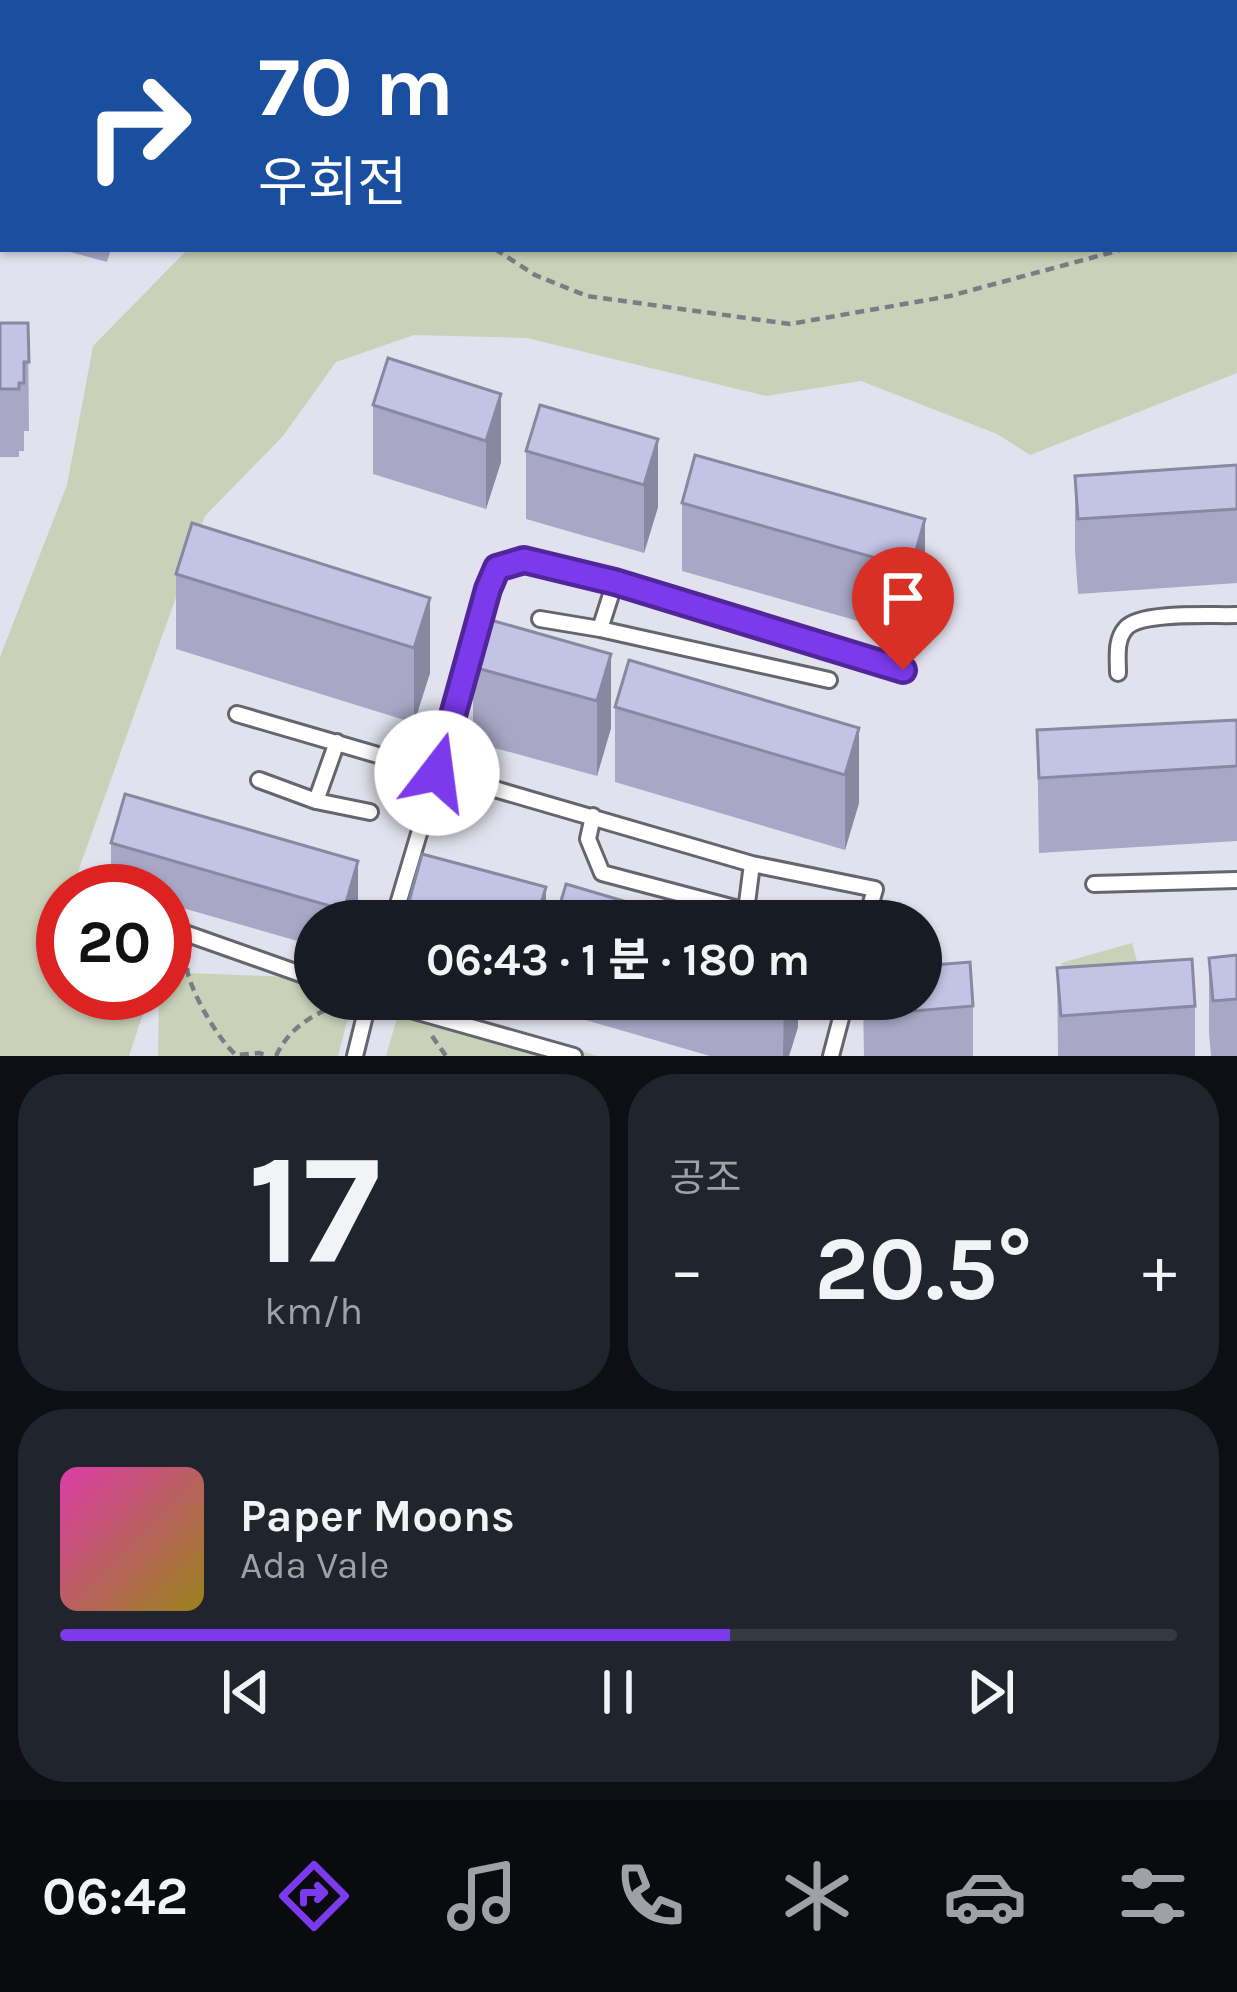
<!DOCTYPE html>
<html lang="ko">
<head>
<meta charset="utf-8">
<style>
	:root { --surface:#171b24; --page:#20242c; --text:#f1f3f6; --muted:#9ea1a6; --line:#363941; --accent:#7c3aed }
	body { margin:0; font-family:Karla,"Noto Sans KR",sans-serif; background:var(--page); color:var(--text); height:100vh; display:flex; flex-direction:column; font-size:45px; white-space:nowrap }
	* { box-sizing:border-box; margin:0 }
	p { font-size:39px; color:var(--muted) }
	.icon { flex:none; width:66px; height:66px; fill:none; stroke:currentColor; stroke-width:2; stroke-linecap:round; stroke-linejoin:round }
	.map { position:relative; height:1056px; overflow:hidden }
	.side { display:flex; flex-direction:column; gap:18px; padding:18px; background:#0d0f14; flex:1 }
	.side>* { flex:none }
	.hud { position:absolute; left:0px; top:0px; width:1239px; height:252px; box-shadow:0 3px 9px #0004; background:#1a4fa0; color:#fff; overflow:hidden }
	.speed { position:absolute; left:36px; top:864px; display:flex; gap:24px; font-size:60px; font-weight:700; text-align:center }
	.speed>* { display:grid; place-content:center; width:156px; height:156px; border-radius:50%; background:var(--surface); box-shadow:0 3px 9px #0004; line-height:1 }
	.speed .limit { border:18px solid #d22; background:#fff; color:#111 }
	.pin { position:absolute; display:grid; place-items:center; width:102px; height:102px; color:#fff; margin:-123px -51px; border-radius:50% 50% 50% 0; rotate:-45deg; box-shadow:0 0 12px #0007 }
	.pin .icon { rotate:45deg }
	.me { position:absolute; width:132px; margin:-66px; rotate:15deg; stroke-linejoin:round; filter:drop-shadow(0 0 9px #0008) }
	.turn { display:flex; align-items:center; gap:42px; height:252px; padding:0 60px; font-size:54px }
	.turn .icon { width:156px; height:156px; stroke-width:2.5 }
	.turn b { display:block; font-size:84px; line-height:102px }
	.big { font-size:90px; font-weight:700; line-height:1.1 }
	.side .card { flex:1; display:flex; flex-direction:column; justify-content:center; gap:18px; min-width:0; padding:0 42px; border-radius:48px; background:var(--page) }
	.side .dial { align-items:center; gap:0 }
	.dial b { font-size:156px; line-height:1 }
	.song { display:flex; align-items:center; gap:36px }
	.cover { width:144px; height:144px; border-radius:18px; background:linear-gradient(135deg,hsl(320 70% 55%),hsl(50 70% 35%)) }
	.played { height:12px; border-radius:6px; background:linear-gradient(90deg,var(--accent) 60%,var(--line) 60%) }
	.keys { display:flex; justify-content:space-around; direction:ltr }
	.heat { display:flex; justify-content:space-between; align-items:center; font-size:66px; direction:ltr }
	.side .tiles { flex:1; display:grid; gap:18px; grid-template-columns:1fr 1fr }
	.card:last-child { grid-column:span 2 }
	.trip { position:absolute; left:294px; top:900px; width:648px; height:120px; border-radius:60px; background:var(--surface); box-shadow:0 3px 9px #0004; font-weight:700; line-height:120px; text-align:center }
	.menu { display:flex; height:192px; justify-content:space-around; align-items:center; background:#090b0e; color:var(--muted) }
	.menu .icon { width:84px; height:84px }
	.menu .current { color:var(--accent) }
	.menu b { font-size:54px; color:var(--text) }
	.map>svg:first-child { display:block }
</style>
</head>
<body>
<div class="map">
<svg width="1237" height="1056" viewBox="0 0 1237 1056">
	<rect width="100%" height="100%" fill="#e2e2ee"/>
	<!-- green -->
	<path fill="#c9d1b8" d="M201,0H412V3H201Z
		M419,0H1237V373L1030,455L997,434L861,381L766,396L527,338L414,335L336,362L283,436L205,516L74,883L76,891H63V993H150L129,1056H0V657L67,485L93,346L188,249H1236V3H419Z
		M1132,943L1144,986L1073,1006L1061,963Z
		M187,973L315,978V999H350L351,1006L338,1056H158L159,993H165V979Z
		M423,1001L597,1056H386L399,1011L403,1005Z"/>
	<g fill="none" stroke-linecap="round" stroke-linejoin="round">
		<!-- lane casing -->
		<g stroke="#65656f" stroke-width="20">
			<path id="lane" d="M540,619L600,629L829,680
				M600,629L615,582
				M1118,673C1118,658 1115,640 1126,628C1141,611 1213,616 1237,615
				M237,714L752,864L875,889L866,921
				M259,780L316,801L370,812
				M316,801L337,742
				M593,816L588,839L602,873L746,911L785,917
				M1094,884L1237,880
				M746,911L752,864
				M393,921L437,773L488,589L497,568L524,561L615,582L903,670
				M165,926L315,979
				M372,999L574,1056
				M355,1056L369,999
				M831,1056L846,999"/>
		</g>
		<!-- path -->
		<path stroke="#7c7c84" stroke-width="4.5" stroke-dasharray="9 6" stroke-linecap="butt" d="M449,0L450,3
			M1236,216H1237
			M495,249L535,275L587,296L790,324L950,296L1124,249
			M189,953C188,960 186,966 188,974C194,997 218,1039 236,1055L259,1053L269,1056
			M432,1036L446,1056
			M276,1056C291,1024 318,1012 350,1000"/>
		<!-- lane -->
		<use href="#lane" stroke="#fff" stroke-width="14"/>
	</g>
	<!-- wall -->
	<path fill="#a8a8c6" d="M82,0H157L156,3H82Z
		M0,78H3V213L0,212Z
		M59,249H111L107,262Z
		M0,323H28L29,431H24V451H19V457H0Z
		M501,394V462L486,509L373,474V405Z
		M658,439V507L644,553L526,519V451Z
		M1237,465V583L1078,594L1075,551V476Z
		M682,503L925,519V588L911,636L682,571Z
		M176,574L430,598V673L414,723L176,649Z
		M611,654V728L597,776L473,742V667Z
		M615,707L859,728V803L845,850L615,782Z
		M1237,720V841L1039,853L1037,730Z
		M111,843L358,905L354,921H315V946L165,903V891H124L111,887Z
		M408,905L546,921H408Z
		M1237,955V1056H1211L1209,1033V958Z
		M1057,968L1195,1006V1056H1058Z
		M478,999H535L531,1014Z
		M551,999H798V1027L789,1056H710L551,1010Z
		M863,999H921L973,1006V1056H864Z"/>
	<!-- shaded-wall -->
	<path fill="#8888a1" d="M501,394V462L486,509V441Z
		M658,439V507L644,553V485Z
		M925,519V588L911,636V568Z
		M430,598V673L414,723V648Z
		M611,654V728L597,776V701Z
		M859,728V803L845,850V775Z
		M358,861V905L354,921H344V910Z
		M546,887V921H536Z
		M784,999H798V1027L789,1056H783Z"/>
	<!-- building -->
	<path fill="#c3c3e6" stroke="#8888a1" stroke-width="3" d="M0,78H3V144H0Z
		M0,323H28L29,362H24V383H19V389H0Z
		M388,358L501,394L486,441L373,405Z
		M540,405L658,439L644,485L526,451Z
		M695,455L925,519L911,568L682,503Z
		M1237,465V509L1078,519L1075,476Z
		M192,523L430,598L414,648L176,574Z
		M487,619L611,654L597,701L473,667Z
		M629,660L859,728L845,775L615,707Z
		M1237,720V766L1039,778L1037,730Z
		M125,794L358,861L344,910L111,843Z
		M422,854L546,887L536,921H467L408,905Z
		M566,884L691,921H555Z
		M1237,955V999L1213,1001L1209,958Z
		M1192,959L1195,1006L1061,1016L1057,968Z
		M970,962L973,1006L867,1015L865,999H921V966Z"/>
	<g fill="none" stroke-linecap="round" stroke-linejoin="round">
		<!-- route casing -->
		<g stroke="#51269a" stroke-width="30">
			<path id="route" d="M437,773L488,589L497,568L524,560L615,582L903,670"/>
		</g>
		<!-- route -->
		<use href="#route" stroke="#7c3aed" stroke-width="21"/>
	</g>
</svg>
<div class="speed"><div class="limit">20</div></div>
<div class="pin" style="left:903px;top:670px;background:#d93025"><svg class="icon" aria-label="arrive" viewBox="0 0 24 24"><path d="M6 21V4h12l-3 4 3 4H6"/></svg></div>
<svg class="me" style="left:437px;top:773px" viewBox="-20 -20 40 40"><circle r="19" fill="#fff"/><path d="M0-13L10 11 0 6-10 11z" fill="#7c3aed"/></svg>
<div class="trip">06:43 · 1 분 · 180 m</div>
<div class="hud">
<div class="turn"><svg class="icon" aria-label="right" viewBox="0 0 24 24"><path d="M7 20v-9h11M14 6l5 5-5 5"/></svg><div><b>70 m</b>우회전</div></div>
</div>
</div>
<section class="side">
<div class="tiles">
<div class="card dial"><b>17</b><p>km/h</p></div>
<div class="card"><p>공조</p>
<div class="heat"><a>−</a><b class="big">20.5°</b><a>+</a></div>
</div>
<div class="card">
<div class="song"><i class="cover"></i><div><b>Paper Moons</b><p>Ada Vale</p></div></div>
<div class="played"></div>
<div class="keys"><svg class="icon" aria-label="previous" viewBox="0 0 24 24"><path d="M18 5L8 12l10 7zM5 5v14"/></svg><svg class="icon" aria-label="pause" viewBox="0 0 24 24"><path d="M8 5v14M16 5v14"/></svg><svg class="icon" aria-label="next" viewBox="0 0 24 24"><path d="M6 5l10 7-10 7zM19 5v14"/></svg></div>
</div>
</div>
</section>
<nav class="menu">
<b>06:42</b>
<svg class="icon current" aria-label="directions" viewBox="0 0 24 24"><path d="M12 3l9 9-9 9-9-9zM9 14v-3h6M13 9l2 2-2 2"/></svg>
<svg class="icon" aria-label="music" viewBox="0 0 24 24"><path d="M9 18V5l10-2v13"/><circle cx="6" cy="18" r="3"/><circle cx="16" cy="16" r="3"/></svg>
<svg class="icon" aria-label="phone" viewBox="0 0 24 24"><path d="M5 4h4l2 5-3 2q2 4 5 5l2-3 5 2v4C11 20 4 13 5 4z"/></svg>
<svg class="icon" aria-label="climate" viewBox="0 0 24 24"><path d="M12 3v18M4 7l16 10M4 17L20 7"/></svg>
<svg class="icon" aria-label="car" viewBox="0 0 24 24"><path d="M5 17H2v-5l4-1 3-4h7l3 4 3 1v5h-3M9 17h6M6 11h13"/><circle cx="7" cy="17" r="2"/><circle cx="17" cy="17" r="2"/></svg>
<svg class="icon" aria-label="filters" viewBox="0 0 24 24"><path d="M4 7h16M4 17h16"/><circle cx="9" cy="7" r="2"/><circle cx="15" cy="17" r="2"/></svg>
</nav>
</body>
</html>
